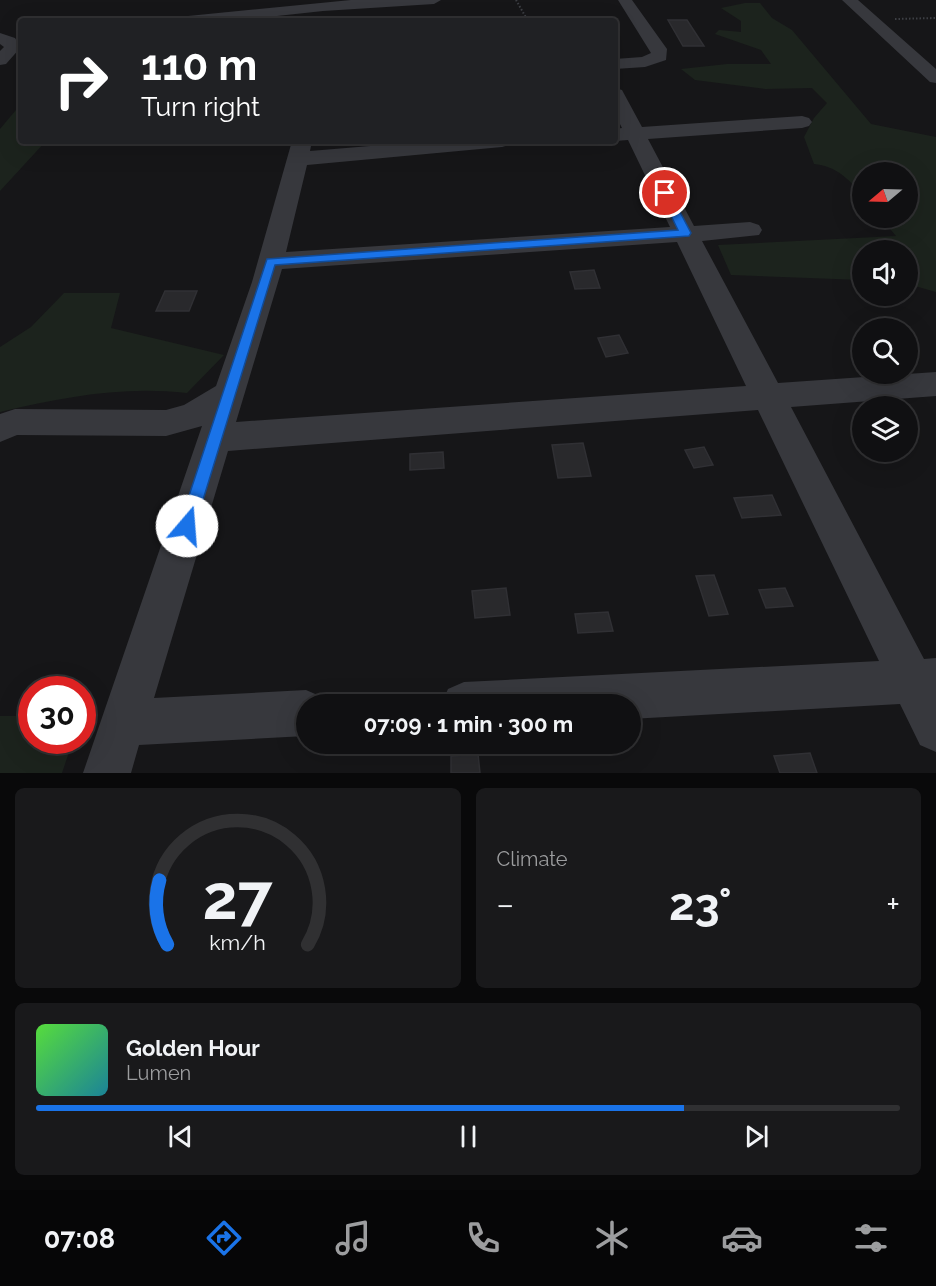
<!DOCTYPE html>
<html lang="en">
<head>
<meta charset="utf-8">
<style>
	:root { --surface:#101012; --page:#19191b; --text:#f1f3f6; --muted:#9c9d9f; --line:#303032; --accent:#1a73e8 }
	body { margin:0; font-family:Raleway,sans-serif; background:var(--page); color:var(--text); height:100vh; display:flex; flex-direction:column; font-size:22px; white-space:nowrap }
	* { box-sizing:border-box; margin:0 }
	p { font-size:20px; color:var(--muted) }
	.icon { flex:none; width:33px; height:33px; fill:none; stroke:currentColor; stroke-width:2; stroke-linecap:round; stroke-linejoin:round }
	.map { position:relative; height:773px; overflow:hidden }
	.drawer { display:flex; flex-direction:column; gap:15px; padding:15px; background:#09090a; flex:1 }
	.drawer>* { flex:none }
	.top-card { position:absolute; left:18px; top:18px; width:600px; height:126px; border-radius:6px; box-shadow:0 6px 24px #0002,0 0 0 2px var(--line); background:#202124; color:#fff; overflow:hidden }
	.needle { width:39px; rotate:251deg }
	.tools { position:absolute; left:852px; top:162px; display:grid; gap:12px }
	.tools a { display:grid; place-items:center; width:66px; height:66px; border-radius:50%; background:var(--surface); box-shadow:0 6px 24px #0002,0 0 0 2px var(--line); font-size:30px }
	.speed { position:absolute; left:18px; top:676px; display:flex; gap:12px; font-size:30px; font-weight:700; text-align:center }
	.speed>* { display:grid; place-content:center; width:78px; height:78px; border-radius:50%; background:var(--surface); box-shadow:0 6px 24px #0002,0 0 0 2px var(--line); line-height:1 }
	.speed .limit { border:9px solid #d22; background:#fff; color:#111 }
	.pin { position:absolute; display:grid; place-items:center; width:51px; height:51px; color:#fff; margin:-26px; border:3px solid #fff; border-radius:50%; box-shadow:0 2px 6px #0007 }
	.me { position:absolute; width:66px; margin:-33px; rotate:18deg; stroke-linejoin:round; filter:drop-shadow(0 0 4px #0008) }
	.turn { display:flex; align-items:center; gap:21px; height:126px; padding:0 24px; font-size:27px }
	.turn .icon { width:78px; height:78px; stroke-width:2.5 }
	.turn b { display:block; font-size:42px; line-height:51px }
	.big { font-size:45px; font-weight:700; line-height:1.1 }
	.drawer .widget { flex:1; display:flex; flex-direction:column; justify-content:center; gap:9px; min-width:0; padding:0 21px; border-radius:9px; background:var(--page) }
	.drawer .dial { align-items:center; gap:0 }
	.dial svg { height:156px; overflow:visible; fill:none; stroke:var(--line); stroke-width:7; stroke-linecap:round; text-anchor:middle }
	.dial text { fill:var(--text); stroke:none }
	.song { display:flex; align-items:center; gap:18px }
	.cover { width:72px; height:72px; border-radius:9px; background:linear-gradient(135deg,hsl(110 70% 55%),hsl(190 70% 35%)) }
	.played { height:6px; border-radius:3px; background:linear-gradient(90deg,var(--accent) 75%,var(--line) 75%) }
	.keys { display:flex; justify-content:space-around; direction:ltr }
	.heat { display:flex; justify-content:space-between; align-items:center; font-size:33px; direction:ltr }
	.drawer .tiles { flex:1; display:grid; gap:15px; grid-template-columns:1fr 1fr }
	.widget:last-child { grid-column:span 2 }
	.trip { position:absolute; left:296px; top:694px; width:345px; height:60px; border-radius:30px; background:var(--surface); box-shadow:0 6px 24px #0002,0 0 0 2px var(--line); font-weight:700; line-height:60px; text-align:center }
	.tab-bar { display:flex; height:96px; justify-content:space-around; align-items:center; background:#060607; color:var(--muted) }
	.tab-bar .icon { width:42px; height:42px }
	.tab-bar .active { color:var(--accent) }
	.tab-bar b { font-size:27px; color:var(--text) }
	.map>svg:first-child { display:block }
</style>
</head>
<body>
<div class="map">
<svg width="936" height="773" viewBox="0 0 936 773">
	<rect width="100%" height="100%" fill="#161618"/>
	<!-- green -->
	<path fill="#1c231d" d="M745,3H760L772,18L792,30L871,124L936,137V292L908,284V250H862V280L731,275L718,245L896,236L881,218H908V172H862V195C849,179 836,166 814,164L804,137L814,118L827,103L812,88L765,89L695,80L681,69L727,64H771L761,50L715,34L719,30L741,32V21L721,8Z
		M21,104V141H46L0,191V129Z
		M64,293H120L111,328L224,355L187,393C120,386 66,397 0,412V347L31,327Z
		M0,716H31L32,741H61L68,755L62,773H0Z"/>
	<!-- building -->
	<path fill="#29292c" stroke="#303034" stroke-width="1.5" d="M668,20H687L704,46H683Z
		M594,270L600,288L575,289L570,272Z
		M165,291H197L189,311H156Z
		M619,335L628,353L606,357L598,338Z
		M583,443L591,476L558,478L552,445Z
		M704,447L713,465L694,468L685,450Z
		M443,452L444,468L410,470V454Z
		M772,495L781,515L742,518L734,498Z
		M714,575L728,614L709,616L696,576Z
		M506,588L510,615L475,618L472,591Z
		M785,588L793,606L766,608L759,590Z
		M608,612L613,631L578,633L575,614Z
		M810,753L817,773H780L774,756Z
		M478,754L480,773H451V756Z"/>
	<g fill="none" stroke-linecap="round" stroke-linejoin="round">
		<!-- path -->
		<path stroke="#3d3f44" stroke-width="2" stroke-dasharray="1.5 2" stroke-linecap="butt" d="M516,0L528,21
			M895,19L936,18"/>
		<!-- minor -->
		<path fill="#37383d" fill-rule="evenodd" d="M351,0H441L434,4L323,11L230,21H180L188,16Z
			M618,0H632L667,49L666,60L645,67L615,69V59L642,57L651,53Z
			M842,0H858L936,69V83L930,82Z
			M0,33L15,38L21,47L6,64L0,65V51L4,47L0,44Z
			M615,88L622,90L642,127L802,116L809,118L812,122L809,126L802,128L648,139L694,226L750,222L759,225L762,230L759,235L702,241L778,383L936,372V396L791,407L924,659L936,658V752L920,745L900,704L630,719V705H441L448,689L464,682L879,661L758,410L228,451L154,698L306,690L322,697L325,705H306V736L139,745L131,773H83L202,426L166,436L17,435L0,442V414L15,409L166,410L184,405L216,386L252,282L292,141H312L310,151L430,141H512L509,145L502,147L307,165L286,252L670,227L628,140L615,141V129L622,128L615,114ZM677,242L746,386L236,422L282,269Z"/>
	</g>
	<!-- route -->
	<path fill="#1a73e8" stroke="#114b97" stroke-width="1.5" d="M662,191L670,193L691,233L689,236L275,265L195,526L193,531L187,533L181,531L179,526L267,259L678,230L660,193Z"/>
</svg>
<div class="tools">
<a><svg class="needle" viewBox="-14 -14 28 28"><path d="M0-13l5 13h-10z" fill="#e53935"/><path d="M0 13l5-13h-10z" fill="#9c9d9f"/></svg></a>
<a><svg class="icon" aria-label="sound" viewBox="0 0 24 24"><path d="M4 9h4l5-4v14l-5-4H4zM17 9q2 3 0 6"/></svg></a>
<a><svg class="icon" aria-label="search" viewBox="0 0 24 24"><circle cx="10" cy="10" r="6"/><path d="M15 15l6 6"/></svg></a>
<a><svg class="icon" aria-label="layers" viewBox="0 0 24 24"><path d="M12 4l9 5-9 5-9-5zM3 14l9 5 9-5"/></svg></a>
</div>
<div class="speed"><div class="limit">30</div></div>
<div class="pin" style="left:665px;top:193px;background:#d93025"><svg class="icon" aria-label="arrive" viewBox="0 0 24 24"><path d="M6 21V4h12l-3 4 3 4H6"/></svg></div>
<svg class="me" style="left:187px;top:526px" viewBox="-20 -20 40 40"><circle r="19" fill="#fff"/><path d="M0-13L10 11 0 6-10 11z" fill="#1a73e8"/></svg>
<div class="trip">07:09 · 1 min · 300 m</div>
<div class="top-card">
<div class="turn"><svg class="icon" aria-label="right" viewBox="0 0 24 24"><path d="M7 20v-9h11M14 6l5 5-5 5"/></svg><div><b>110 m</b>Turn right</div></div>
</div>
</div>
<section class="drawer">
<div class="tiles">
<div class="widget dial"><svg viewBox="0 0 100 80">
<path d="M14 69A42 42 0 1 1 86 69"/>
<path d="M14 69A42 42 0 0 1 10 36" stroke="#1a73e8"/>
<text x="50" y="56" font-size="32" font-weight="700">27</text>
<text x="50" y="72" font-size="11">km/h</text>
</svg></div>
<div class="widget"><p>Climate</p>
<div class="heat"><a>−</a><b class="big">23°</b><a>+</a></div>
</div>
<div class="widget">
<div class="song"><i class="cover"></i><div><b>Golden Hour</b><p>Lumen</p></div></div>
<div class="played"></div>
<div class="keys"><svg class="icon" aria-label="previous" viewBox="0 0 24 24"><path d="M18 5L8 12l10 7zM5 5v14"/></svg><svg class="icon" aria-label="pause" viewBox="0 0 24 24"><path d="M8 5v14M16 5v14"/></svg><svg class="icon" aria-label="next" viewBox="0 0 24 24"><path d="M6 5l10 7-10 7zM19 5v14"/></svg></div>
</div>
</div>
</section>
<nav class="tab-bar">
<b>07:08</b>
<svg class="icon active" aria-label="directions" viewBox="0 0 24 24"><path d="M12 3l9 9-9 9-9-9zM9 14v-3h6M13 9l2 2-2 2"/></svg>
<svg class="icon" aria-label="music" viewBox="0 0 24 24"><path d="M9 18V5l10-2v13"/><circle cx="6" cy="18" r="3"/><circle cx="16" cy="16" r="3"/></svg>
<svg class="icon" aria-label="phone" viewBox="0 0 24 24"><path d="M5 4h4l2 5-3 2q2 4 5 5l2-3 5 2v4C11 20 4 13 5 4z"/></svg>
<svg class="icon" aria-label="climate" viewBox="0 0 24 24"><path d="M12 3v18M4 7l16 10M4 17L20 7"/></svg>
<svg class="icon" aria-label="car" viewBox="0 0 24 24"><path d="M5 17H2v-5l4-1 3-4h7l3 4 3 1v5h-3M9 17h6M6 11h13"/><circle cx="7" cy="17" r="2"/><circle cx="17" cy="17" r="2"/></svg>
<svg class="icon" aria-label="filters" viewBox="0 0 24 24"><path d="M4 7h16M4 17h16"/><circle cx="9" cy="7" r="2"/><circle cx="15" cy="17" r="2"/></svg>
</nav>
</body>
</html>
